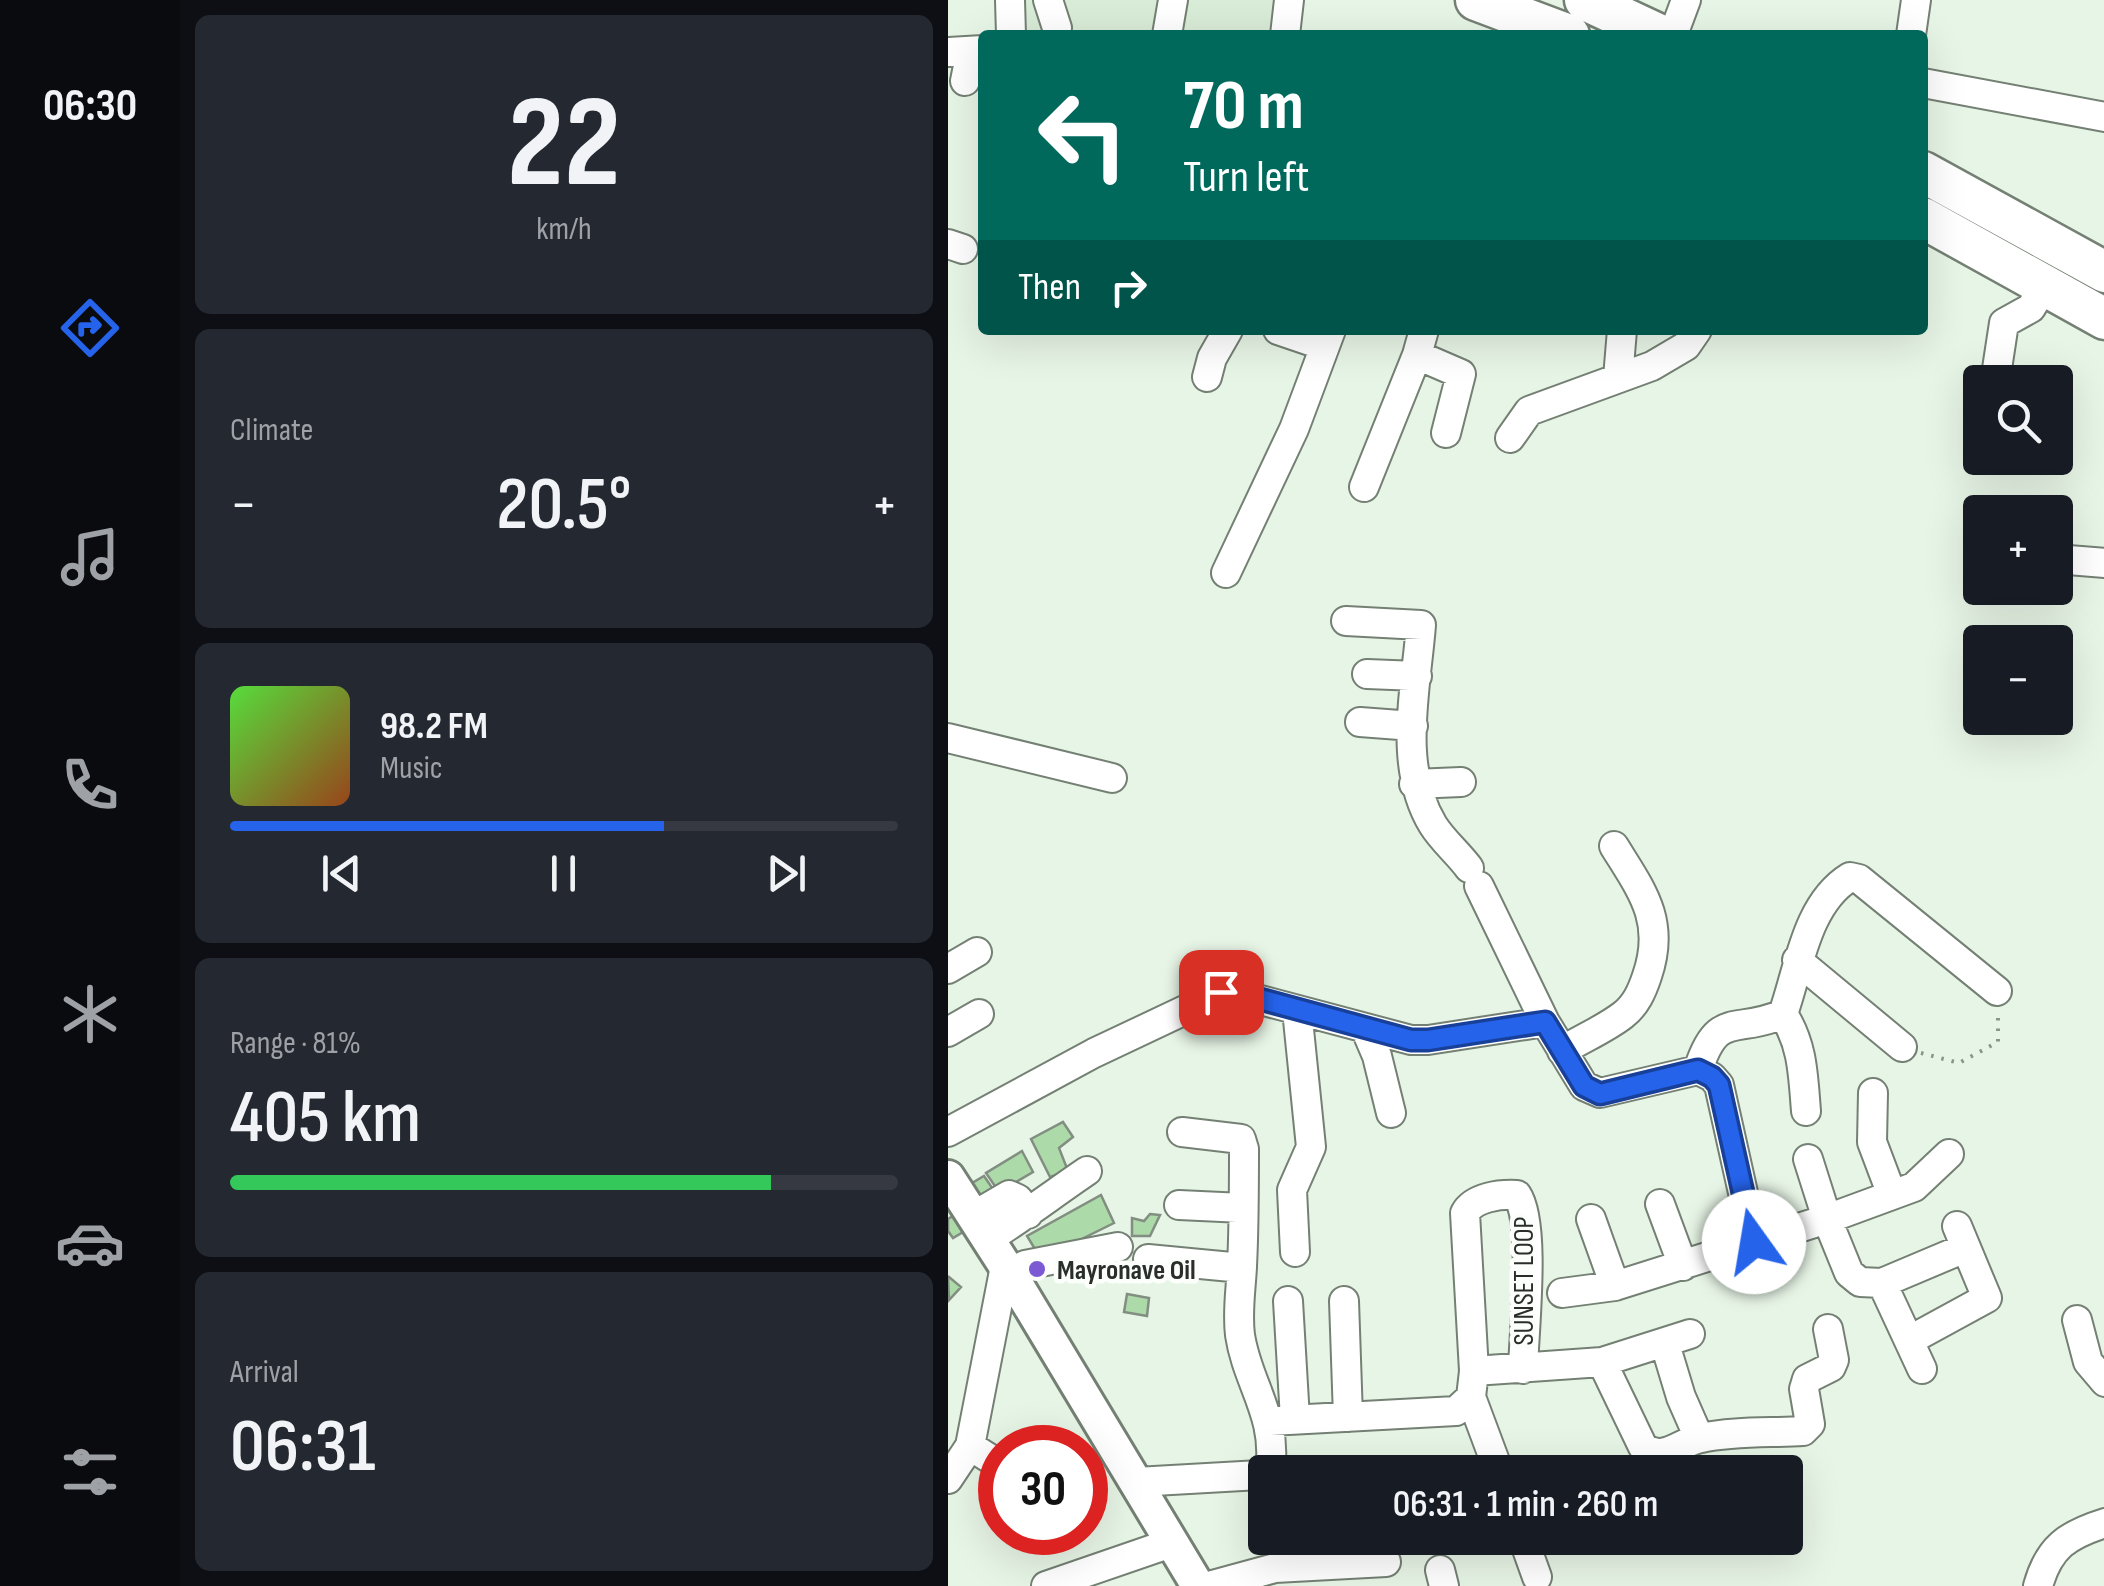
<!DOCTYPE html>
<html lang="en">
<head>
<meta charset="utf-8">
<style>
	:root { --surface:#171b24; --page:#242831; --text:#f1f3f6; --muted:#9ea1a6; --line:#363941; --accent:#2563eb }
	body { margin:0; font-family:"Sofia Sans Condensed",sans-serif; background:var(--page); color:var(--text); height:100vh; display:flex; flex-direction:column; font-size:38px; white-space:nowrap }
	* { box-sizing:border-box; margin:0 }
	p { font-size:32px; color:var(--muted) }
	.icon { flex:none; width:55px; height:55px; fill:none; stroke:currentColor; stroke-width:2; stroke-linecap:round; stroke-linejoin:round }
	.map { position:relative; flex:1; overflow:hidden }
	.side { display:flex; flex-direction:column; gap:15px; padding:15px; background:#0d0f14; width:768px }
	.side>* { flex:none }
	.top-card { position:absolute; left:30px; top:30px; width:950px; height:305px; border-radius:10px; box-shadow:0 10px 40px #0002; background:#00695c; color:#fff; overflow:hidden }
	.tools { position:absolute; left:1015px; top:365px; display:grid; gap:20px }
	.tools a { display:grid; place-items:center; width:110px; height:110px; border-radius:10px; background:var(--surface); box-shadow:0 10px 40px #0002; font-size:50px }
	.speed { position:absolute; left:30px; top:1425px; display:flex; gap:20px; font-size:50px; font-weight:700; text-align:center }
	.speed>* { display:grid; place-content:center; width:130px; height:130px; border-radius:50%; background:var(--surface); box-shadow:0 10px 40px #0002; line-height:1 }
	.speed .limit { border:15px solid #d22; background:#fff; color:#111 }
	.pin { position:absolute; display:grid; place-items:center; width:85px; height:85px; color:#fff; margin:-42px; border-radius:20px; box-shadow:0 5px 15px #0006 }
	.me { position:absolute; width:110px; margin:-55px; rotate:347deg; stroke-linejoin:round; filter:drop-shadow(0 0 8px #0008) }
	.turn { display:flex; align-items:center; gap:35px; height:210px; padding:0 40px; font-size:45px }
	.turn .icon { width:130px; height:130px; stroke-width:2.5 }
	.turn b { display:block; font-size:70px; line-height:85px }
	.then { display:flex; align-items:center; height:95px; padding:0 40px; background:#0003; gap:20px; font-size:38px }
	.big { font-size:75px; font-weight:600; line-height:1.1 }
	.side .card { flex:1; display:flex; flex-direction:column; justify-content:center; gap:15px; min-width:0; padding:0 35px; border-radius:15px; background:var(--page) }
	.side .dial { align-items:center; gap:0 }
	.dial b { font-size:130px; line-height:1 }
	.song { display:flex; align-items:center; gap:30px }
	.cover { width:120px; height:120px; border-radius:15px; background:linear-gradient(135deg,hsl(110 70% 55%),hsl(20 70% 35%)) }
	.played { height:10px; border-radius:5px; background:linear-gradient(90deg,var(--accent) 65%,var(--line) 65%) }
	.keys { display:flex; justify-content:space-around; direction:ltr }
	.heat { display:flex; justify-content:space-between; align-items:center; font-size:55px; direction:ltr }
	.charge { height:15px; border-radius:8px; background:linear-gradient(90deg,#34c759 81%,var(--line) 0) }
	.trip { position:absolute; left:300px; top:1455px; width:555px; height:100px; border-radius:10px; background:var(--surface); box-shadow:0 10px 40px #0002; font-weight:600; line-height:100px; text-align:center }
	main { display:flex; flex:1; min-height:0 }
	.tabs { display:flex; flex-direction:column; width:180px; justify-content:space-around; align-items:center; background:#090b0e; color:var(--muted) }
	.tabs .icon { width:70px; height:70px }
	.tabs .on { color:var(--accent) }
	.tabs b { font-size:45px; color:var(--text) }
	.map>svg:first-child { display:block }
</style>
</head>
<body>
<main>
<nav class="tabs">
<b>06:30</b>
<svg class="icon on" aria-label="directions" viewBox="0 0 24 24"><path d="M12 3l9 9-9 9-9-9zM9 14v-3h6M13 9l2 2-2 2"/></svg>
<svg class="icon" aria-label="music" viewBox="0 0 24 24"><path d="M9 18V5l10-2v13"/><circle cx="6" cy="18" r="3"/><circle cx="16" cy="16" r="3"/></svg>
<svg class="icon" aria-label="phone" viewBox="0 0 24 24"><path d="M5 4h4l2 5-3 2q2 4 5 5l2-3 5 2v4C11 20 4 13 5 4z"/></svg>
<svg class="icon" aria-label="climate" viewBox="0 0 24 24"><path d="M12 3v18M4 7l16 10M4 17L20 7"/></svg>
<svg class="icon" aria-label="car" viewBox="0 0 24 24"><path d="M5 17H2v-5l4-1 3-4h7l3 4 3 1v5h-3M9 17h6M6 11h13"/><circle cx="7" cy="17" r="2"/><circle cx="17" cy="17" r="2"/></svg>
<svg class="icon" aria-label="filters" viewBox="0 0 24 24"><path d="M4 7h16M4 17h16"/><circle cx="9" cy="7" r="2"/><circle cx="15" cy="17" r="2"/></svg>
</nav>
<section class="side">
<div class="card dial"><b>22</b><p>km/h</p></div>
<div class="card"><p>Climate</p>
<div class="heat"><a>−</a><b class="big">20.5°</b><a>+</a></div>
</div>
<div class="card">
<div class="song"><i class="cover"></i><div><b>98.2 FM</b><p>Music</p></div></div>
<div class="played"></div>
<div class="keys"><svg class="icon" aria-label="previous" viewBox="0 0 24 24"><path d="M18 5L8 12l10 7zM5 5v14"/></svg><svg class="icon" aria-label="pause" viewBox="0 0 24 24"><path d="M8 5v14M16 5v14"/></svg><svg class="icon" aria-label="next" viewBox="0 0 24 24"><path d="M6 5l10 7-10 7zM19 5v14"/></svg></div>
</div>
<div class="card"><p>Range · 81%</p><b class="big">405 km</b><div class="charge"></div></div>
<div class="card"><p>Arrival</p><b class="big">06:31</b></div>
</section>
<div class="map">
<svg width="1157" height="1586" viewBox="0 0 1157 1586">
	<rect width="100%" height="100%" fill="#e7f5e6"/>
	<!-- built -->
	<path fill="#d9ecd7" d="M77,0H331L329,35H78Z"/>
	<!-- building -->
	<path fill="#addaa9" stroke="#828e81" stroke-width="2.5" d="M115,1122L125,1137L111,1148L120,1171L102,1177L83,1139Z
		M74,1151L85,1172L51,1192L38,1173Z
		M36,1176L49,1195L29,1207L19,1186Z
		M153,1195L166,1223L93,1259L79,1236Z
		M202,1214L212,1215L202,1236H184V1218L196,1221Z
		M5,1216L15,1232L5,1238L0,1231V1219Z
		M1,1277L13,1287L1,1300L0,1279Z
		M179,1294L201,1298L199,1316L176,1312Z"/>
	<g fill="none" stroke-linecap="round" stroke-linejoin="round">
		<!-- minor casing -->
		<g stroke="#748073" stroke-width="32">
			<path id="minor" d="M62,0L63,35
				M100,0L109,28
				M219,35L225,0
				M337,35L341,0
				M725,35L738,0
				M963,35L968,0
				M0,52L35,50
				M17,81L23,51
				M975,83L1157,117
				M0,244L15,249
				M330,330L377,346
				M469,355L513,374L498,433
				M259,377L264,358L280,330
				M670,378L674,330
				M1047,382L1056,323L1083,308L1096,286
				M562,438L581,411L704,366L738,346L749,330
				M416,487L469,355L476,330
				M1108,559L1157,563
				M278,573L346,429L383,330
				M398,621L473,625C468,690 449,766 485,825C495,841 510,853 521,868
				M419,674L469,676
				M412,722L465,726
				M0,738L164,778
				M466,784L513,782
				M531,886L597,1022L636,1086L652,1093L750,1070C770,1009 786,1035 835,1014C851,969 858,904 902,877L911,879L1049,991
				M849,960L954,1047
				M0,969L29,952
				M835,1014C855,1045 855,1075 858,1111
				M417,1028L429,1056L443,1113
				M0,1032L31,1014
				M614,1051C633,1039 657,1029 675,1015C688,1005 694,991 699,976C718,921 694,891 666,846
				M750,1070L764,1077L771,1085L806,1242
				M925,1093L924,1142L944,1195
				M0,1132L146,1053L273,993H286L463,1040H480L597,1022
				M860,1159L879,1219L901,1273L912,1282L934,1283L1017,1248
				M712,1204L735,1266
				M231,1205L295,1208
				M25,1216L61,1195L70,1199L80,1214
				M643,1219L667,1286
				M40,1239C74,1218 105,1194 139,1171
				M347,1252L344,1190L363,1147L349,1010
				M200,1259L294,1268
				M63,1275L77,1265L170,1247
				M934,1283L974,1369
				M614,1293L667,1286L879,1219L966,1187L1001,1154
				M340,1301L347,1419
				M396,1301L400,1417
				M1129,1320L1140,1362L1157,1382
				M962,1340L1039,1298L1009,1226
				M717,1344L733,1397L751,1438
				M654,1362L695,1447C716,1463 732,1442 753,1438C785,1431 822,1433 855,1431L862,1424L856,1389L859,1379L883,1367L886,1360L880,1329
				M526,1371L517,1213C526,1197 552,1194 569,1195C588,1223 576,1331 575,1369
				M523,1397L551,1472
				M322,1421L508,1411L523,1397L526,1371L654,1362L742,1334
				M22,1446L52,1465
				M0,1479L22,1446L57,1266
				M188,1482L312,1475L322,1470C330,1416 299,1383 292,1335C289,1311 293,1289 294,1266C296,1227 296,1188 296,1149L293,1139L234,1132
				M575,1538L589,1577
				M492,1570L496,1586
				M98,1586L223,1543
				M261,1586L327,1568L438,1562
				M1090,1586C1101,1547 1119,1535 1157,1523"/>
		</g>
		<!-- major casing -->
		<g stroke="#748073" stroke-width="38">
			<path id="major" d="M0,1177L63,1275L250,1586"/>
		</g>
		<!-- highway casing -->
		<g stroke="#748073" stroke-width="45">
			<path id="highway" d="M528,0L621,35
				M637,0L712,35
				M975,172L1157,272
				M975,218L1157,319"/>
		</g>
		<!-- path -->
		<path stroke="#8a948a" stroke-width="4" stroke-dasharray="2.5 8" stroke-linecap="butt" d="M973,1053L1011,1063L1050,1042V1010"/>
		<!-- minor -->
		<use href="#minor" stroke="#fff" stroke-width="28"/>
		<!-- major -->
		<use href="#major" stroke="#fff" stroke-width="32"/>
		<!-- highway -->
		<use href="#highway" stroke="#fff" stroke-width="40"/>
	</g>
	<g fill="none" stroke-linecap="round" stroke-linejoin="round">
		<!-- route casing -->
		<g stroke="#184099" stroke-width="25">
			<path id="route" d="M273,992H286L463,1040H480L597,1022L636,1086L652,1094L750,1070L764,1077L771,1085L806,1242"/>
		</g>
		<!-- route -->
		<use href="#route" stroke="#2563eb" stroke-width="18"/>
	</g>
	<!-- markers -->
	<circle fill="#7c5ad4" stroke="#fbfefb" stroke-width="4" cx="89" cy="1269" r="10"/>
	<g text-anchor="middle" stroke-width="9" stroke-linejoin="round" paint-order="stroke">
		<!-- poi labels -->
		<g font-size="28" font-weight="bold" fill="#292e29" stroke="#fbfefb" text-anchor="start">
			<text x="109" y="1279">Mayronave Oil</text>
		</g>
		<!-- street labels -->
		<g font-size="28" fill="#292e29" stroke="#fbfefb">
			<text transform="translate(575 1281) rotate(-90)" y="10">SUNSET LOOP</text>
		</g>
	</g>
</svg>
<div class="tools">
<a><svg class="icon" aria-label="search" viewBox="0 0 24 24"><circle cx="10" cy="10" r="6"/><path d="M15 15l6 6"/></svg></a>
<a>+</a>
<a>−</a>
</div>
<div class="speed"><div class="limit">30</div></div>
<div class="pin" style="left:273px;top:992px;background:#d93025"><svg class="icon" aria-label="arrive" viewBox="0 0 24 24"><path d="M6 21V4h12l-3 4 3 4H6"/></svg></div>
<svg class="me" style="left:806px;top:1242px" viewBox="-20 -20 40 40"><circle r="19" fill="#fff"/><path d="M0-13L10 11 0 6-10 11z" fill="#2563eb"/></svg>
<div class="trip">06:31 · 1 min · 260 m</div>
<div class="top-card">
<div class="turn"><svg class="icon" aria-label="left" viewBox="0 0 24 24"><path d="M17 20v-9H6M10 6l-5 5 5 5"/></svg><div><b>70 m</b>Turn left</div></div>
<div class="then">Then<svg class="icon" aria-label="right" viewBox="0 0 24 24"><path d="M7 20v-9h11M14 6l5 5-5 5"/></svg></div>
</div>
</div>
</main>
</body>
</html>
